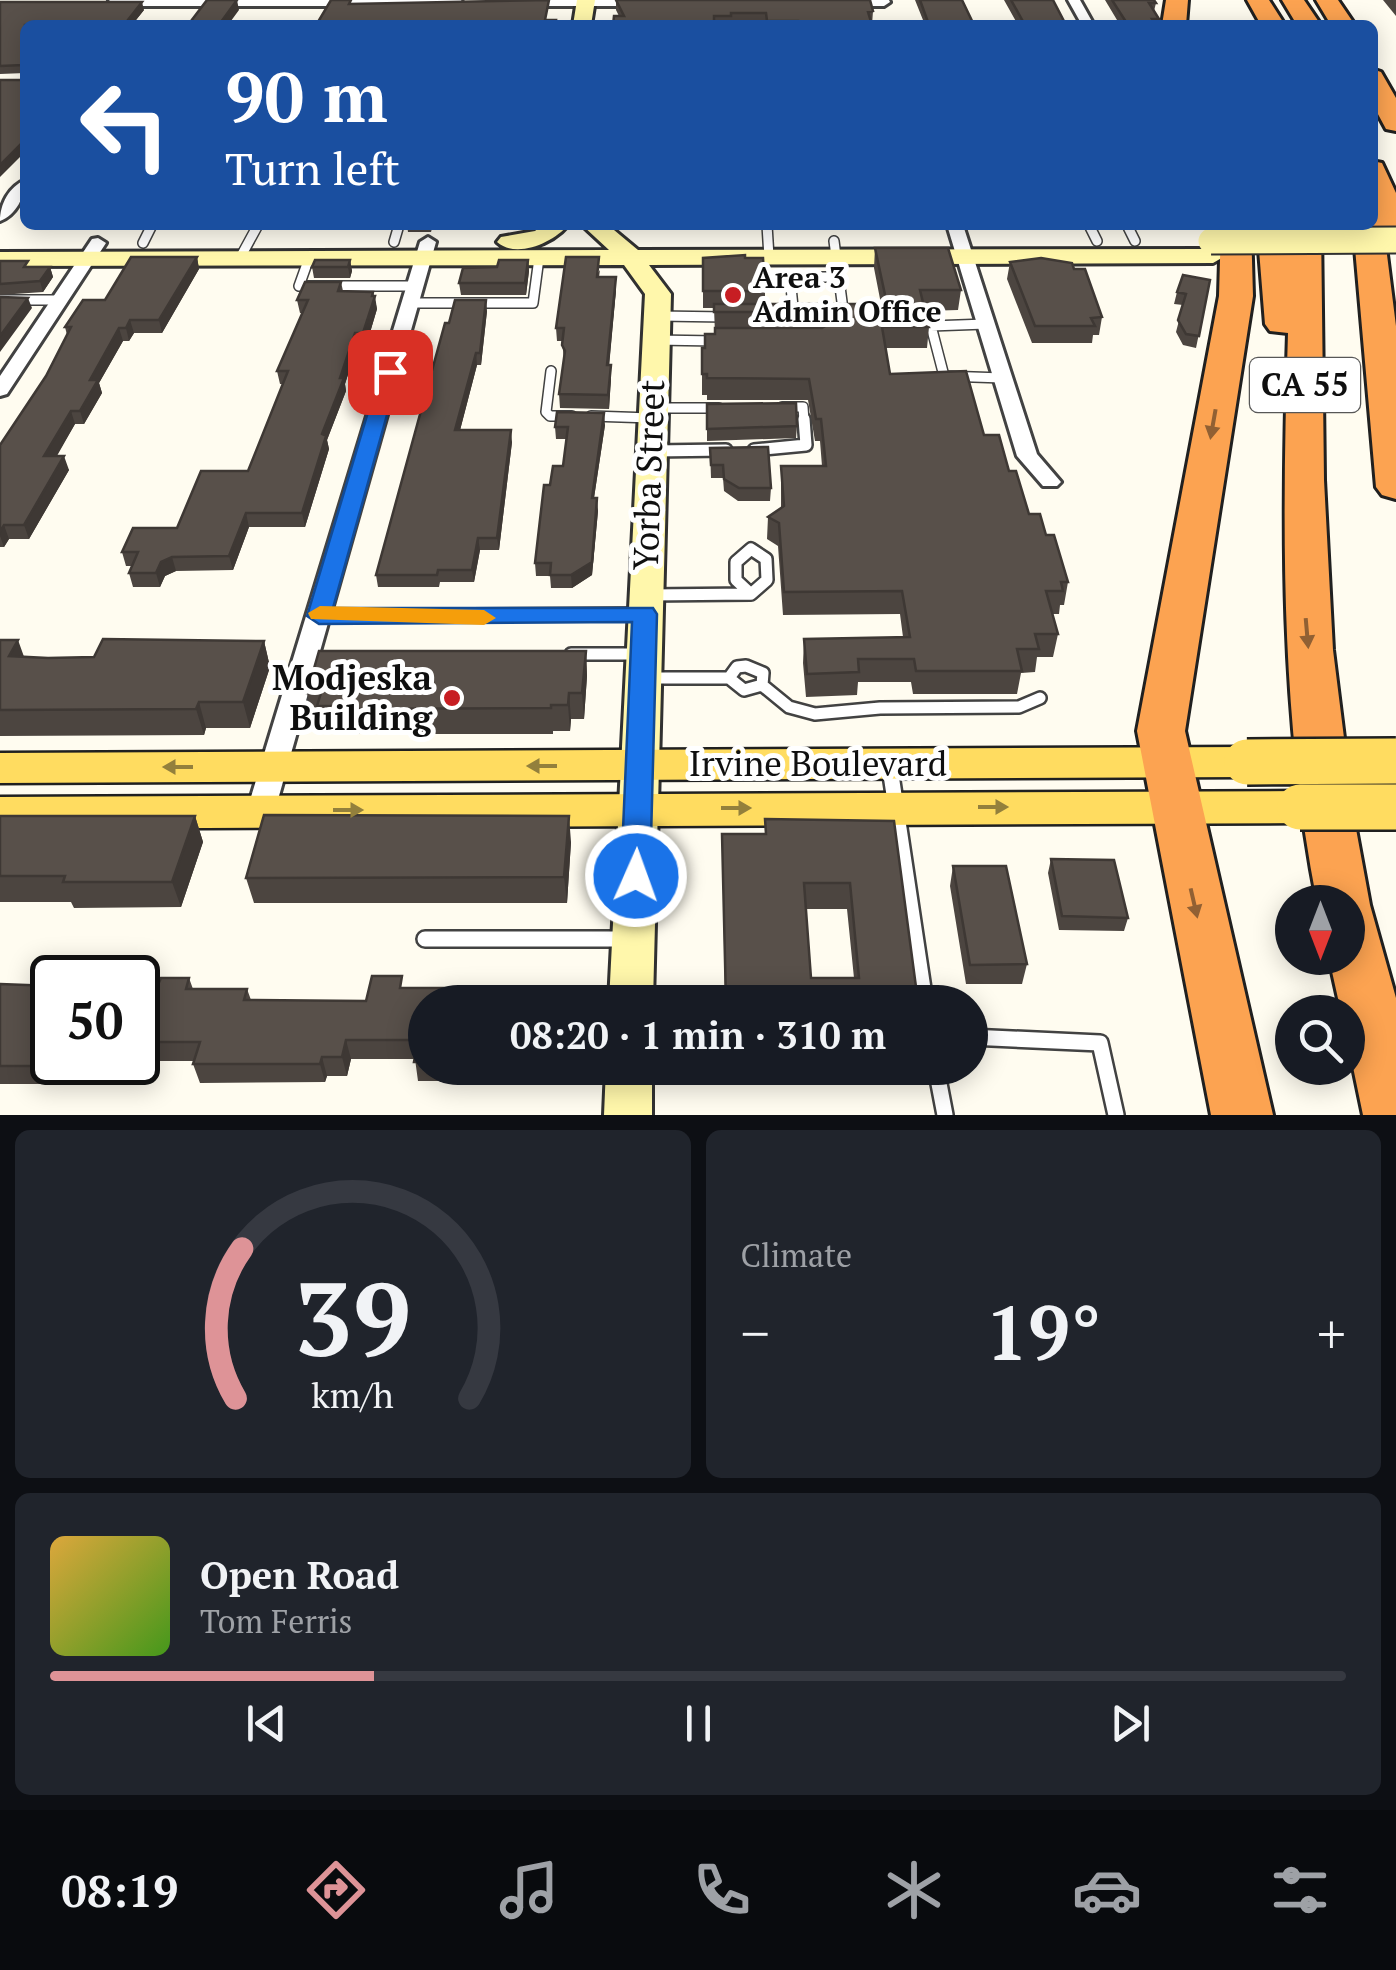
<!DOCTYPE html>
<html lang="en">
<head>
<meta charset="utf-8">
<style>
	:root { --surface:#171b24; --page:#20242c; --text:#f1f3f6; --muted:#9ea1a6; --line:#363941; --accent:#de9397 }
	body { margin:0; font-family:"PT Serif",serif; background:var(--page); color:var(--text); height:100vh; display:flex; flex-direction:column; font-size:38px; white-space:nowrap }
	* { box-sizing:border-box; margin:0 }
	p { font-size:32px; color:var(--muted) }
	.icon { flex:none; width:55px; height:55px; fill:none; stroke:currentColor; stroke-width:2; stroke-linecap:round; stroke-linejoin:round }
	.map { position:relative; height:1115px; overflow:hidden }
	.sheet { display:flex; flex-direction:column; gap:15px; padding:15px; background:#0d0f14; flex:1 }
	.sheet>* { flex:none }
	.top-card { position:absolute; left:20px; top:20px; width:1358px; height:210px; border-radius:15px; box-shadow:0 5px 25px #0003; background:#1a4fa0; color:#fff; overflow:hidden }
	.needle { width:65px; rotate:180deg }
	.buttons { position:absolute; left:1275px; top:885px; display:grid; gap:20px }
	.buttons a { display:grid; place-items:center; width:90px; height:90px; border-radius:50%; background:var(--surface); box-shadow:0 5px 25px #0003; font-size:50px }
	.speed { position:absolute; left:30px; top:955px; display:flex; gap:20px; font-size:50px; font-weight:700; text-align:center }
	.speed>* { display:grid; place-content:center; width:130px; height:130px; border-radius:50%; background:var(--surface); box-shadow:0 5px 25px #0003; line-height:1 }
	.speed .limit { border:5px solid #111; border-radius:15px; background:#fff; color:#111 }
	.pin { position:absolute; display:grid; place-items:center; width:85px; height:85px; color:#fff; margin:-42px; border-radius:20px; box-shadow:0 5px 15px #0006 }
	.me { position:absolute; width:110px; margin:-55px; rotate:2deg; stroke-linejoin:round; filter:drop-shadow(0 0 8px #0008) }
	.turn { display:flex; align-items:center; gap:35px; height:210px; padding:0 40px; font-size:45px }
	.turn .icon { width:130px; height:130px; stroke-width:2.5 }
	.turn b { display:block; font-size:70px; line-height:85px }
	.big { font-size:75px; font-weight:700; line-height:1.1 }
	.sheet .widget { flex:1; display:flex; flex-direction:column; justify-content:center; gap:15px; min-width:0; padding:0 35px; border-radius:15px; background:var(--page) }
	.sheet .dial { align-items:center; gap:0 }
	.dial svg { height:260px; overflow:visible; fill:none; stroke:var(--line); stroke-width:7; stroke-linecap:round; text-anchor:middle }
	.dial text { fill:var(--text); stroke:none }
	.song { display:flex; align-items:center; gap:30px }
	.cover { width:120px; height:120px; border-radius:15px; background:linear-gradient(135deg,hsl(40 70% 55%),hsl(100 70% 35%)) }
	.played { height:10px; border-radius:5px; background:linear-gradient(90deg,var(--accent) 25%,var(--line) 25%) }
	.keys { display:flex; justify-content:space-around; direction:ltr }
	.heat { display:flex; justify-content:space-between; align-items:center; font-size:55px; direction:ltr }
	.sheet .tiles { flex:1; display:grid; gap:15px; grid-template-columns:1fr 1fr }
	.widget:last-child { grid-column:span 2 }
	.trip { position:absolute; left:408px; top:985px; width:580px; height:100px; border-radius:50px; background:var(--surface); box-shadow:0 5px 25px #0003; font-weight:700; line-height:100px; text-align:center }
	.tab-bar { display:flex; height:160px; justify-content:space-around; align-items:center; background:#090b0e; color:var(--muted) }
	.tab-bar .icon { width:70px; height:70px }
	.tab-bar .active { color:var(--accent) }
	.tab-bar b { font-size:45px; color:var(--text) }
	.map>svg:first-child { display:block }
</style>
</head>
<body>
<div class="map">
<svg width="1396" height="1115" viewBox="0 0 1396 1115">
	<rect width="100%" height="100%" fill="#fffcf0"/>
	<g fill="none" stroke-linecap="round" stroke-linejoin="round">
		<!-- lane-far2 casing -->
		<g stroke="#424242" stroke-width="12">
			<path id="lane-far2" d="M767,225L769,257
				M1089,225L1097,241
				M1127,225L1135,241
				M834,241L844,317
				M394,242L399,225
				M143,243L152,225
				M240,258L258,225
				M309,258L299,286H415
				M0,300H60
				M410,303H533L539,258
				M659,316L726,317
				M794,317L790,277H840
				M986,324L931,326L944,376L1003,378
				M655,340L717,341
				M551,371L546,412L550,416H572
				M782,407H803L804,421
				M657,408H719
				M591,416L651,418"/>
		</g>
		<!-- lane-far1 casing -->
		<g stroke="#424242" stroke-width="16">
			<path id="lane-far1" d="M754,450L806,445L804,419
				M654,451L726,450
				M751,549L766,559L767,580L751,594L736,580V562Z
				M649,595L751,594
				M319,616L641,614
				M571,654H638
				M746,666L763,673L762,685L744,690L729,678L737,667Z
				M647,678H729
				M762,685L789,707L815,714L880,708L1019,707L1040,698"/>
		</g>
		<!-- lane casing -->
		<g stroke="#424242" stroke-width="20">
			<path id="lane" d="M890,768L925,1002
				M425,939H624
				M970,1037L1100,1043L1116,1115
				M936,1068L945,1115"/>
		</g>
		<!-- street casing -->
		<g stroke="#424242" stroke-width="6">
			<path id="street" d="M109,0H461L462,2L456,6H114Z
				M513,0H651L652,2L646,6H518Z
				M838,0H889L890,2L884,6H843Z
				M1068,0H1080L1094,25H1082Z
				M25,180C25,197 16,215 0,221C0,204 9,187 25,180Z
				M947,225H963L1037,454L1061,482L1057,486H1043L1017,456Z
				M428,237L436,242L275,810L271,817L261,820L251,817L247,810L420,242Z
				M98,238L106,243L7,394L0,396V376L92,239Z"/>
		</g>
		<!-- secondary casing -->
		<g stroke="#313131" stroke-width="6">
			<path id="secondary" d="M577,0H595L591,25H573Z
				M542,225H568C553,243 516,259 497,242L501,237L535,231Z
				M582,225H608L638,250L1213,249L1225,256L1213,263L649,265L671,294L653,1002H609L645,294L624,265L0,266V252L609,250Z
				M606,1068H652V1115H604Z"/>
		</g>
		<!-- primary casing -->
		<g stroke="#202020" stroke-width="5">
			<path id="primary" d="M1247,747L1261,751L1267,762L1261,773L1247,777L0,783V753Z
				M1300,791L1315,796L1321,807L1315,818L1300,823L0,829V797Z"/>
		</g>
		<!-- highway casing -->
		<g stroke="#202020" stroke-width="6">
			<path id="highway" d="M1166,0H1188L1186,25H1162Z
				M1247,0H1269L1285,25H1261Z
				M1282,0H1304L1321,25H1297Z
				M1316,0H1338L1355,25H1331Z
				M1372,69L1381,72L1396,98V131L1386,129L1372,103Z
				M1372,161L1382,163L1396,193V241L1385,239L1396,326V499L1382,495L1376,487L1353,225H1372L1375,218Z
				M1221,225H1251L1253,296L1185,731L1273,1115H1211L1137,731L1219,296Z
				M1257,225H1287L1290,247L1291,225H1321L1324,480L1333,650L1354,818L1370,905L1396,998V1115H1363L1348,1043V1012H1341L1329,958H1348V902H1317C1280,715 1282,524 1288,333L1270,331L1265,324Z"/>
		</g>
		<!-- lane-far2 -->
		<use href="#lane-far2" stroke="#fff" stroke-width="9"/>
		<!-- lane-far1 -->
		<use href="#lane-far1" stroke="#fff" stroke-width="11"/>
		<!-- lane -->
		<use href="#lane" stroke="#fff" stroke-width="15"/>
		<!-- street -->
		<use href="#street" fill="#fff" fill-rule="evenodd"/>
		<!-- secondary -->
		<use href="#secondary" fill="#fff7ab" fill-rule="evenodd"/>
		<!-- primary -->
		<use href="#primary" fill="#ffdc60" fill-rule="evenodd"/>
		<!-- highway -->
		<use href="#highway" fill="#fca351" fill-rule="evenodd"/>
		<!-- secondary-bridge casing -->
		<g stroke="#313131" stroke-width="29" stroke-linecap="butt">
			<path id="secondary-bridge" d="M1211,241L1396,240"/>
		</g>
		<!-- primary-bridge casing -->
		<g stroke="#202020" stroke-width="50" stroke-linecap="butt">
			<path id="primary-bridge" d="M1247,762L1396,761
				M1300,807H1396"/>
		</g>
		<!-- secondary-bridge -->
		<use href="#secondary-bridge" stroke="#fff7ab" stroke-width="25"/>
		<!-- primary-bridge -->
		<use href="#primary-bridge" stroke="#ffdc60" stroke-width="45"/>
	</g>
	<!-- wall -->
	<path fill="#4c4540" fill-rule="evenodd" d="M616,0L873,11L872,25H766V22H731V25H613L619,16L616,10Z
		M915,0H962L974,25H925Z
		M1004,0H1053L1066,25H1018Z
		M1105,0H1154L1156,3L1154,11L1159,19L1158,25H1120Z
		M1383,0H1396V16Z
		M0,2L144,10L132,25H25V73L0,74Z
		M27,225H55L54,227H27Z
		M98,225H125L122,230H99Z
		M178,225H234L233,227H179Z
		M407,225H433L431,232H408Z
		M790,225H850L849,228H791Z
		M995,225H1082V228H996Z
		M875,248L961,290L958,310L925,311L929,327L927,348H885L890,374L984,435L1009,471L1029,514L1046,535L1068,582L1064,605H1060L1059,614H1052L1058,634L1053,657H1037L1035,672L1021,673L1017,694H913L911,682H858L857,695L806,697L803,663L804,639L903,637L900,614L783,615L778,546L767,539L768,517L781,508V466H822L820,441H815L808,400H707V395H702V348H705L715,334L714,308H703V258H745L765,291V304H881L874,268Z
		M197,257L199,269L162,333H134L129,341H123L99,383L102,393L84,424H75L56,456L69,470L29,539H9L4,547H0V445L46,376L67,335L65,327L105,300Z
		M350,260L352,271L350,278H314L312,267Z
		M528,260L529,271L526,295H461L459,283L497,267Z
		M0,261L29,267H50L53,277L43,292L0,295Z
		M1010,262L1102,317L1099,335H1093L1092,343H1032L1007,279Z
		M600,270L599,277L616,290L609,365H611V378L609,409L560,408L559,394L564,360L562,341H557L556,328Z
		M1210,280L1196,348L1183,345L1176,332L1183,305L1174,304L1177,292Z
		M341,282L343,291L373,292L377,309L366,346H357L345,384L346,391L327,440L329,449L305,527H249L233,570L176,571L165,576L160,587H133L129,573L132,566H126L122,552L177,528L248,471L283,384H280L277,371L303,313H300L297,300Z
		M487,311L481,365H477L460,430L512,442L499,550H480L474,582H440L439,587H378L376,575L449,323Z
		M707,404L797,426L796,438L707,441Z
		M605,425L594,498L598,511L592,575L572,588H551L550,576H536L535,563L550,485L563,466L567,439H556L555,427Z
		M710,448L771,488L770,501H738L724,491L723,478H711Z
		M0,640L24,657L48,658L94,657L264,641L270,667L250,728H206L204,735L0,736Z
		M586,651L587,676L584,719H571L570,731H553V734H335L334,731H323L320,719H313L307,693Z
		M0,816H195L203,842L181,907L74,908L71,902H0Z
		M765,819L894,821L918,1002H725L722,834H765ZM806,909H847L854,978H811Z
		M571,842L567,903H254L246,878Z
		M1051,859L1128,918L1124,931L1059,930L1048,873Z
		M953,866L1027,964L1022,984H966L950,886Z
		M189,978L193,989H247L251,1000L366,1001L404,988H458L461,1002H425V1068H562L561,1080H496L495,1073H458L457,1081H418L415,1059H351L347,1076H327L325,1082L200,1083L193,1064L194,1061H138V1004H149Z
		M0,984L52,1062H135L131,1076L80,1077L78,1084H0Z"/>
	<!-- shaded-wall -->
	<path fill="#3e3834" d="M237,0L239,10L228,25L221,22Z
		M142,2L144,10L132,25H124Z
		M25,140V152L0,177V165Z
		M197,257L199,269L162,333L159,320Z
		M350,260L352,271L350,278L348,267Z
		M528,260L529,271L526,295L525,283Z
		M50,267L53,277L43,292L40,281Z
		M616,277V290L608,378L607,365Z
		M373,292L374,300L375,296L377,309L366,346L363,333Z
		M28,298L32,308L0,352V336Z
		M486,300L487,311L481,365L480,353Z
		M130,320L134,333L129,341L126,328Z
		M119,328L123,341L99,383L102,393L84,424L80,411L90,380Z
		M355,333L357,346L345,384L346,391L327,440L329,449L305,527L302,513L322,434Z
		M476,353L477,365L457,442L455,430Z
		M611,365V378L609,409L608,395Z
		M71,411L75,424L49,470L44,456Z
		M604,413L605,425L592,511V498Z
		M511,430L512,442L499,550L497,538Z
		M64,456L69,470L29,539L24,525Z
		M597,498L598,511L592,575L572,588L571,575Z
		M246,513L249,527L233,570L229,556Z
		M4,525L9,539L4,547L0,536V532Z
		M478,538L480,550L474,582L472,570Z
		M172,557L176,571L165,576L160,587L156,573L161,562Z
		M18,640L27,665L9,656Z
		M264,641L270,667L250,728L243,702Z
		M586,651L587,676L584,719L582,693Z
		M569,693L571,719L570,731L568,705Z
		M199,702L206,728L204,735L196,709Z
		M195,816L203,842L181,907L172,882Z
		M569,816L571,842L567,903L564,877Z
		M346,1040L351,1059L347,1076L342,1057Z
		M322,1057L327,1076L325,1082L320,1064Z
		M70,1062H73L80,1077L78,1084L69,1066Z
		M124,1062H135L131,1076Z"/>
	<!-- building -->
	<path fill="#58504a" stroke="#3e3834" stroke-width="2.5" fill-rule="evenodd" d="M207,0H237L221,22H318L331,0H351L349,4L549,0L545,20H556L555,25H188Z
		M616,0H870L873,11L868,12L872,25H798V21H767L766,13H731V16H714V25H613L614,16H624Z
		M920,0H962L974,25H929Z
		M1011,0H1053L1066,25H1025Z
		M1112,0H1154L1156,3H1149L1159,19H1152L1156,25H1128Z
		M0,2H142L124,25H25V73L23,65L0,66Z
		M25,78V140L0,165V80H23Z
		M875,248H948L961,290H920L929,327H882L890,374L966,371L984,435H999L1009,471H1016L1029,514H1040L1046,535H1054L1068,582H1061L1063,591H1046L1058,634H1035L1039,649H1017L1022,671H916L914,659H858L859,672L807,674L804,639L910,637L902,591L784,592L779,523L768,517L784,506L781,466H826L821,419H816L809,379L707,378V374H702V348H705V334H715V328H822L830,323L829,315L822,312H714V304H887Z
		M745,255V258H763L765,291H703V258Z
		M131,257H197L159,320H130L126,328H119L90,380H98L80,411H71L44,456H64L24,525H4L0,532V445L46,376L71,327H65L83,300H105Z
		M566,257H599L597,277H616L607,365H611L608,395L559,394L565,351L562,345L564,328H556Z
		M1041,258L1072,263L1074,269H1085L1102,317L1091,318L1095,326H1035L1010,262Z
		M315,260H350L348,267H312Z
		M499,260H528L525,283H459L463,268L497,267Z
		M0,261H28L24,267H50L40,281L0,284Z
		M1183,275L1210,280L1199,336L1186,334L1178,320L1186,294L1177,292Z
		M305,282H341L338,291L373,292L372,296H375L363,333H355L340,378H344L322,434L326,436L302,513H246L229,556L172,557L161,562L156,573H129L138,552H122L133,528H177L201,471H248L288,371H277L308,300H297Z
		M0,297L28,298L0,336Z
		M455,300H486L480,353H476L455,430H511L497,538H478L472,570H438L437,575H376L445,323H449Z
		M796,403L797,426L707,429V404Z
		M557,412L604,413L592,498H597L592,562L571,575H550L551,563H535L544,485H550L553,466H563L568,427H555Z
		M768,447L771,488H739L724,479L723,465H711L710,448Z
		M103,639L264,641L243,702H199L196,709L0,710V640H18L9,656L48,658L94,657Z
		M319,651H586L582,693H569L568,705H551V708L329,709L330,706H317L321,693H307Z
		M264,815L569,816L564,877L246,878Z
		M0,816H195L172,882H63L65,876H0Z
		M765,819L894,821L918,1002H726L722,834H766ZM804,883H850L859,978H811Z
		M1051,859L1114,860L1128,918L1062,916Z
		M953,866H1006L1027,964L970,965Z
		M372,976H402L400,988H458L456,1002H425V1062H414L418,1040H346L342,1057H322L320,1064H193L200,1042H138V1004H149L161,978H189L186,989H247L244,1000L366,1001Z
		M0,984L52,986V1062H70L69,1066H0Z"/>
	<!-- one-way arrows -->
	<defs><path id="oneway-solid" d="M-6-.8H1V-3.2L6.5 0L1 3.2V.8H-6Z" transform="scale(2.5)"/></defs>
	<g fill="#916033">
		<use href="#oneway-solid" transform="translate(1213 424) rotate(100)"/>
		<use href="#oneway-solid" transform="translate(1307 633) rotate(85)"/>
		<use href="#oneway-solid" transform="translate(1194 903) rotate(77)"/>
	</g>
	<g fill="#93803c">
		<use href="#oneway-solid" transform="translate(542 766) rotate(180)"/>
		<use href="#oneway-solid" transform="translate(178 767) rotate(180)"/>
		<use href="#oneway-solid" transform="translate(993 807)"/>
		<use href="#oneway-solid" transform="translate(736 808)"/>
		<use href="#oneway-solid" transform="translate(348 810)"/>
	</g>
	<!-- route -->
	<path fill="#1a73e8" stroke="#114b97" stroke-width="2.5" d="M390,366L399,372L333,608H653L657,614L650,876L646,884L636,887L626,884L621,876L632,622L319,624L307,616L380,372Z"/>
	<!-- slow -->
	<path fill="#f59e0b" d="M320,606L484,610L496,618L484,625L311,619L308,613Z"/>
	<!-- markers -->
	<g fill="#c71e23" stroke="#fff" stroke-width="4">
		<circle cx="733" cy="295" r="10"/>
		<circle cx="452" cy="698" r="10"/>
	</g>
	<g text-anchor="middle" stroke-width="10" stroke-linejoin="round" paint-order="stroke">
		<!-- far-poi labels -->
		<g font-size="30" font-weight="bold" fill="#0f0f0f" stroke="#fff" text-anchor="start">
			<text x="753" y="288">Area 3<tspan x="753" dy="34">Admin Office</tspan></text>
		</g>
		<!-- shield labels -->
		<rect fill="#fff" stroke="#575757" stroke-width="2.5" x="1250" y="358" width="110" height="54" rx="8"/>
		<g font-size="32" font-weight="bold" fill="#0f0f0f">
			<text x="1305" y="396">CA 55</text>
		</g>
		<!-- street labels -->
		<g font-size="35" fill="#0f0f0f" stroke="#fff">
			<text transform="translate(649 475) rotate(-88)" y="12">Yorba Street</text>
			<text x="818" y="776">Irvine Boulevard</text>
		</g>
		<!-- poi labels -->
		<g font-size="35" font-weight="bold" fill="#0f0f0f" stroke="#fff" text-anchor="end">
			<text x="432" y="690">Modjeska<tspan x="432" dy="40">Building</tspan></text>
		</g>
	</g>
</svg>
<div class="buttons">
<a><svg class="needle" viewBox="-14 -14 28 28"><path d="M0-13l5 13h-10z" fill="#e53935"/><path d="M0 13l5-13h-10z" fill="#9ea1a6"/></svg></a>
<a><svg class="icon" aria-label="search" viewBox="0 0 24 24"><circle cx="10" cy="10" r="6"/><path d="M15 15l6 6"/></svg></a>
</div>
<div class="speed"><div class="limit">50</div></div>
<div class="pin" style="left:390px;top:372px;background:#d93025"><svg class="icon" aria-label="arrive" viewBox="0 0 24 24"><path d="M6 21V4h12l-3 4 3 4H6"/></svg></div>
<svg class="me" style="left:636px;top:876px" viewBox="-20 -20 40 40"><circle r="17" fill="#1a73e8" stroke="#fff" stroke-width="3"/><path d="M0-11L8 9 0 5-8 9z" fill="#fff"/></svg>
<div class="trip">08:20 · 1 min · 310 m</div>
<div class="top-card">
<div class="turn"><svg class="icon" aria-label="left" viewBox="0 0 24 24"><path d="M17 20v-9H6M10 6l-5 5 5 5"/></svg><div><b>90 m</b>Turn left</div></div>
</div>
</div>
<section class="sheet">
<div class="tiles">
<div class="widget dial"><svg viewBox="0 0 100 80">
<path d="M14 69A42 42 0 1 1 86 69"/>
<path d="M14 69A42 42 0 0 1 16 23" stroke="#de9397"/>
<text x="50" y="56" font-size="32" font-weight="700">39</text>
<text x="50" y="72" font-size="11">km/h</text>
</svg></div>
<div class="widget"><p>Climate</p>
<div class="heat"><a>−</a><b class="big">19°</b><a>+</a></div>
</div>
<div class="widget">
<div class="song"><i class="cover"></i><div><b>Open Road</b><p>Tom Ferris</p></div></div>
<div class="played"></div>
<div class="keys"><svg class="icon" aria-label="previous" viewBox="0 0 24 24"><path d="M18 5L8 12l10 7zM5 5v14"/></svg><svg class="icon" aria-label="pause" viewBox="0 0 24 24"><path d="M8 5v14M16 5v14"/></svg><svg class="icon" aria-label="next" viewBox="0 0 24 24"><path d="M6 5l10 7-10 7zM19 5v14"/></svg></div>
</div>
</div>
</section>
<nav class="tab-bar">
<b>08:19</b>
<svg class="icon active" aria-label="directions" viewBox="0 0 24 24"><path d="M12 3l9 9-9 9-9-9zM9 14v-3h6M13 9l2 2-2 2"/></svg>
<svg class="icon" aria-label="music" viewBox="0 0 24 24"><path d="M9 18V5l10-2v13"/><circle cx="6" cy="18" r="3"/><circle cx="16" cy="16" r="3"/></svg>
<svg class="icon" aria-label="phone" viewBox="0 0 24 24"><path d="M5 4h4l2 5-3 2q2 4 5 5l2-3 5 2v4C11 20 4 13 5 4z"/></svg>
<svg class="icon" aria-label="climate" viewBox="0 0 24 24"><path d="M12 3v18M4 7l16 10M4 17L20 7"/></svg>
<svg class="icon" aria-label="car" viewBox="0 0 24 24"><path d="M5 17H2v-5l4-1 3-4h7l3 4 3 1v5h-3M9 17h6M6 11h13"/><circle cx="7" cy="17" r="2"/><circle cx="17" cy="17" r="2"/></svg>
<svg class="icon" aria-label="filters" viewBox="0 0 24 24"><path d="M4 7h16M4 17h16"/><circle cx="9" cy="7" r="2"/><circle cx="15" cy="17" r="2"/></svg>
</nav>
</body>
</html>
